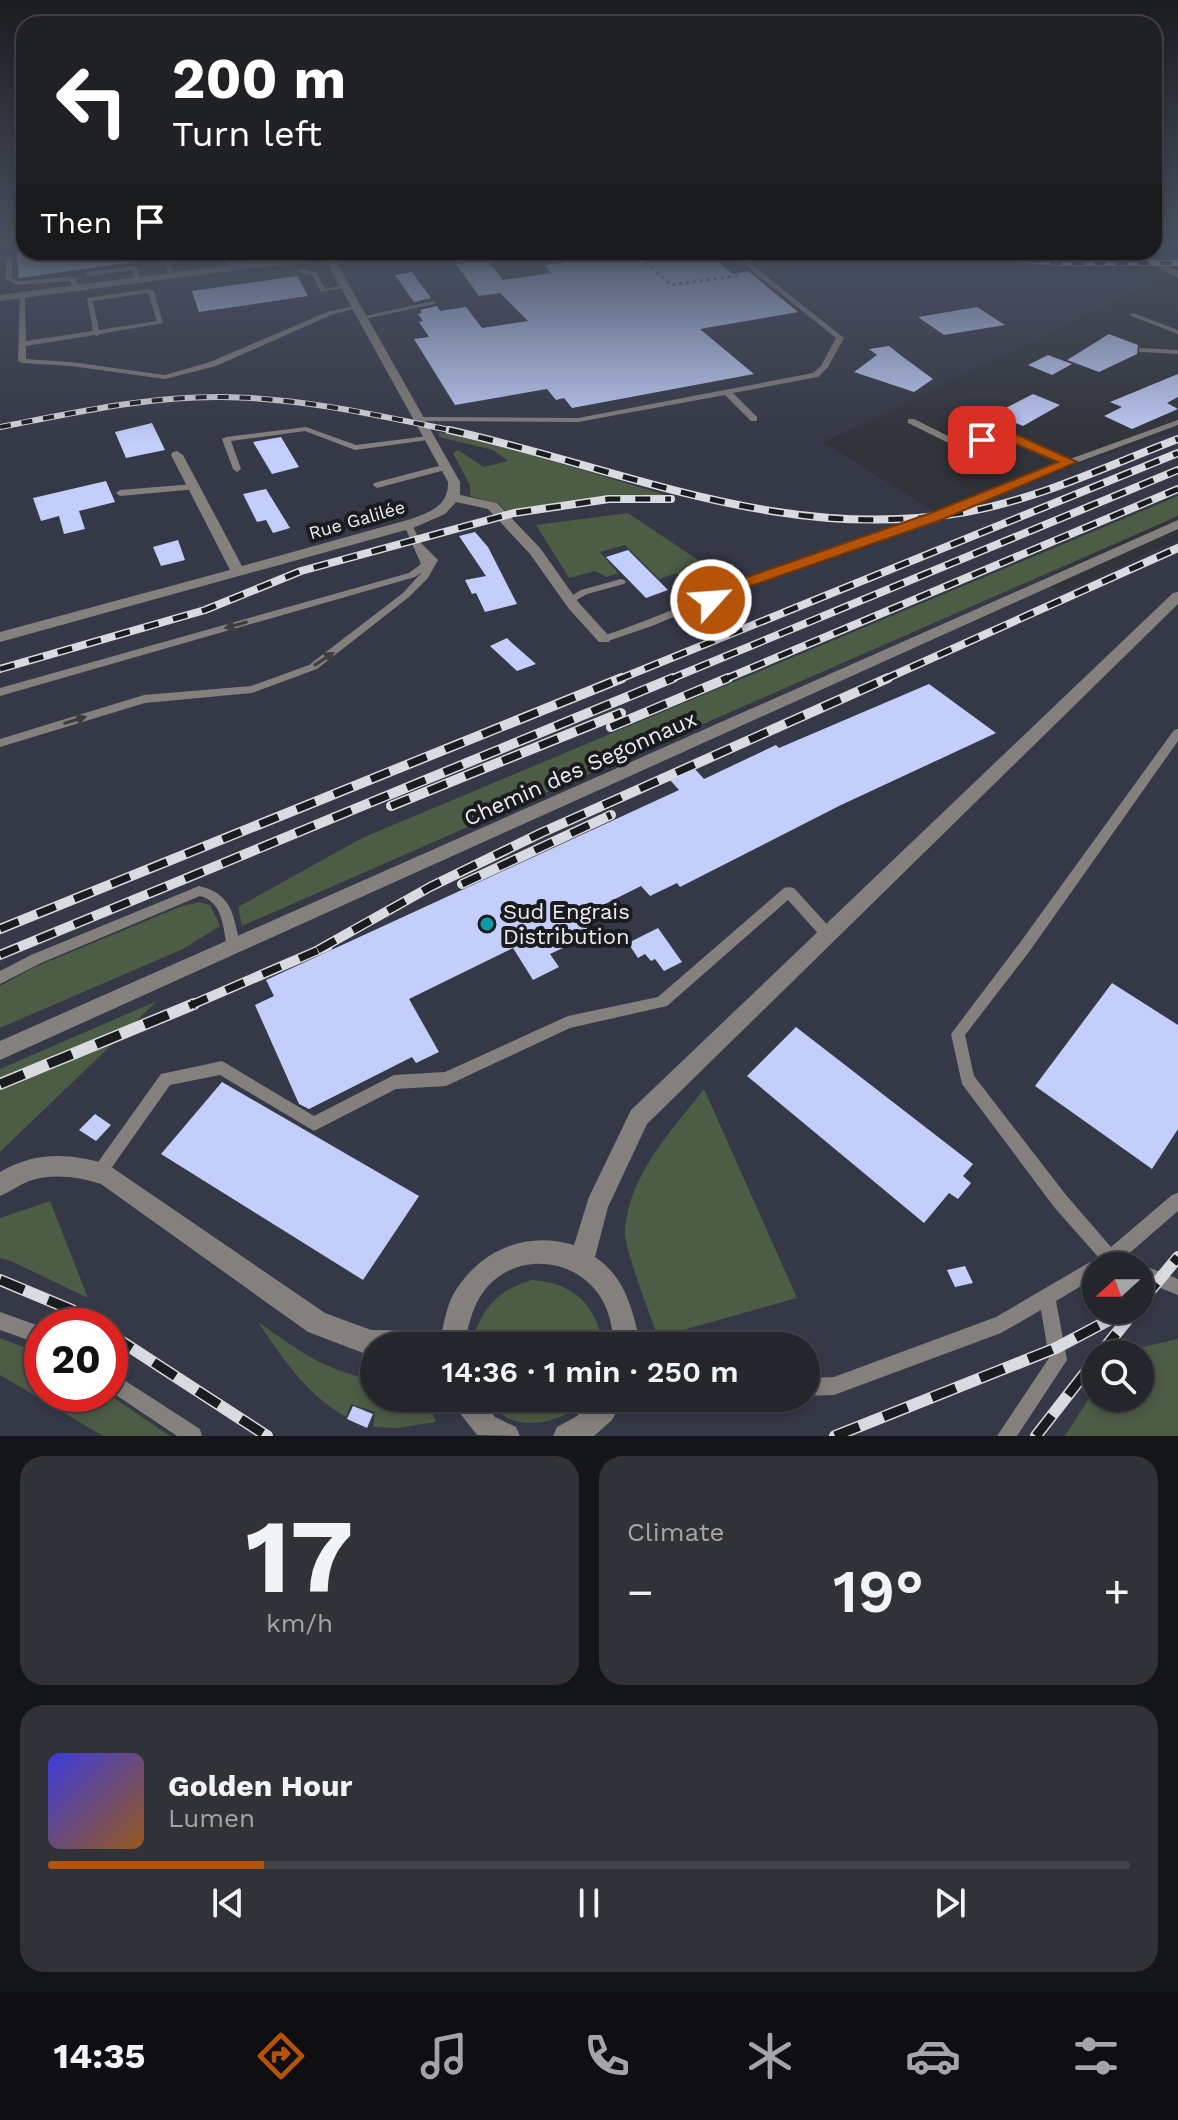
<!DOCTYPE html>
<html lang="en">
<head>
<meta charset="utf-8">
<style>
	:root { --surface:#25262c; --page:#313238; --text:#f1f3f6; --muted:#a3a5a9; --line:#424348; --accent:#b45309 }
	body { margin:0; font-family:"Work Sans",sans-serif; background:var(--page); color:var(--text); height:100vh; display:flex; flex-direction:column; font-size:30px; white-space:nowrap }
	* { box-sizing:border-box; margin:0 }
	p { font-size:26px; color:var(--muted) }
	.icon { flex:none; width:44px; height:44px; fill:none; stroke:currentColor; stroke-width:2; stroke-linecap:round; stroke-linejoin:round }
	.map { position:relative; height:1436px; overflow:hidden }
	.side { display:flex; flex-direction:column; gap:20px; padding:20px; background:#141518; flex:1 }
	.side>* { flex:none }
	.top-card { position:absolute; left:16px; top:16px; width:1146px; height:244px; border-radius:24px; box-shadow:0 4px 12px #0003,0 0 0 2px var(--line); background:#202124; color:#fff; overflow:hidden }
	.needle { width:52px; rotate:249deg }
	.fabs { position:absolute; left:1082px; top:1252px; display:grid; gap:16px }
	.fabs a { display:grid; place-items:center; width:72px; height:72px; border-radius:50%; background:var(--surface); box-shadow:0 4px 12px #0003,0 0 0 2px var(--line); font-size:40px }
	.speed { position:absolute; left:24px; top:1308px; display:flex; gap:16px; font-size:40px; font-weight:700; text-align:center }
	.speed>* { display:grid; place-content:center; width:104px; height:104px; border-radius:50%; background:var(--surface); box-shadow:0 4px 12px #0003,0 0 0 2px var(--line); line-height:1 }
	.speed .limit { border:12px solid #d22; background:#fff; color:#111 }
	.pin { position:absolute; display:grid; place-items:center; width:68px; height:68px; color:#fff; margin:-34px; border-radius:16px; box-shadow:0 4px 12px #0006 }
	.me { position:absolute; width:88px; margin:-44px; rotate:64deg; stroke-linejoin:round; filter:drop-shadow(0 0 6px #0008) }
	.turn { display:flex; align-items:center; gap:28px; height:168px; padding:0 24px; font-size:36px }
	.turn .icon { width:104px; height:104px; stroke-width:2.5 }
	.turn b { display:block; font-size:56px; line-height:68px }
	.then { display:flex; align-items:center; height:76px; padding:0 24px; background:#0003; gap:16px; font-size:30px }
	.big { font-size:60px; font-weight:600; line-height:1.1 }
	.side .card { flex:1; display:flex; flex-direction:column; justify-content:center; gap:12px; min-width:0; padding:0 28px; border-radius:24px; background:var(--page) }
	.side .dial { align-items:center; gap:0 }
	.dial b { font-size:104px; line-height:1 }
	.song { display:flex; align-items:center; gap:24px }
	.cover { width:96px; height:96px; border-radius:12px; background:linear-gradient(135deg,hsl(240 70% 55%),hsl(30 70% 35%)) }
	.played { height:8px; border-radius:4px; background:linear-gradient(90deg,var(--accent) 20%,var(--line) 20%) }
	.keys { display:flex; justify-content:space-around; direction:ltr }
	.heat { display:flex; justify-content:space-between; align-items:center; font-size:44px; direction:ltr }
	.side .tiles { flex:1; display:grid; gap:20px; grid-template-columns:1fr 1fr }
	.card:last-child { grid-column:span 2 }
	.trip { position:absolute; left:360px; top:1332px; width:460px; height:80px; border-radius:40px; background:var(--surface); box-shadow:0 4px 12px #0003,0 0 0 2px var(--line); font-weight:600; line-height:80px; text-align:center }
	.menu { display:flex; height:128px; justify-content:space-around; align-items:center; background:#0f0f12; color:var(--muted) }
	.menu .icon { width:56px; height:56px }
	.menu .active { color:var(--accent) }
	.menu b { font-size:36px; color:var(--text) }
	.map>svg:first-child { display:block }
</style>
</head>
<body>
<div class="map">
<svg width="1178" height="1436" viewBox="0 0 1178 1436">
	<rect width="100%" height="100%" fill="#31333a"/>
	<!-- built -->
	<path fill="#353846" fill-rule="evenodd" d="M0,244H24V252H930L1001,262L1137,268L1158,281L824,442L944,518L1084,462L1178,430V516L1041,579L1061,592L1178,540V1340L1140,1354H1096L1099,1436H0ZM1096,1266H1140V1310H1096ZM42,1326H110V1394H42ZM374,1346H806V1398H374Z"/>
	<!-- green -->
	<path fill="#4d5c45" d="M439,432L525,453L669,496C613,496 563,499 508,513L498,503L470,496V485L453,453L458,450L484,467L508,461L493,450L439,437Z
		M1178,496V516L242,926L238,907L362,838Z
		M628,513L716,572L701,595L678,604L669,595L691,586L677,573L659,579L625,545L600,552L618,573L607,577L595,571L569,578L536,525Z
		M199,902L210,905L220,926L183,949L0,1028V986L35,967L182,906Z
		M157,1001L0,1152V1069Z
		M704,1089L797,1298L658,1337C651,1317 624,1248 625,1232C627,1177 672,1130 704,1089Z
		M50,1201L88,1298L11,1261L0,1258V1218Z
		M532,1280C574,1283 597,1305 603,1346H503L472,1341C483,1307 498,1290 532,1280Z
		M258,1322C297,1349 325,1372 374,1379V1398H427L436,1422L398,1428L373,1427L375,1412L351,1404L346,1417C306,1394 283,1359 258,1322Z
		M0,1338L42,1354V1394H108L170,1436H103L0,1375Z
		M1178,1339V1436H1065L1096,1387V1398H1140V1354H1122L1125,1351Z
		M486,1398H542L584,1406C550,1424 512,1436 486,1398Z"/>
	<!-- building -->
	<path fill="#c3cefb" d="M16,252H134L135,262L19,278Z
		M593,252H706L733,274L748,271L798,312L700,329L754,374L572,408L564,398L556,400L547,389L455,405L414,339L429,337L419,322L423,321L418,314L422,313L420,310L437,306L440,311L466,307L482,328L528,321L500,293L479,296L456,264L487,260L503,280L551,273L544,265L563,263L558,257Z
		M412,272L431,298L414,302L395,275Z
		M297,276L308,296L199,312L192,291Z
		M977,307L1005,325L944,335L918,317Z
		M1109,334L1138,345L1137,354L1099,372L1067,360Z
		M889,346L903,357L933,379L914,392L854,372L877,355L869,349Z
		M1048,355L1072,364L1052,375L1028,365Z
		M1178,374V397L1167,403L1178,409L1132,429L1104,416L1122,407L1110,402Z
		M1033,394L1060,405L1023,426L994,414Z
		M152,423L165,450L126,458L115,432Z
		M281,437L299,467L272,474L253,442Z
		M106,481L115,502L79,511L85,529L64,534L59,516L41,521L33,498Z
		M266,489L290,528L273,533L266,520L257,522L243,494Z
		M475,532L488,547L517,604L485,612L476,593L472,594L465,580L486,576L459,536Z
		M178,540L185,560L161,566L153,547Z
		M628,550L668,590L646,598L606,557Z
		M507,638L512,643L536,664L517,671L490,646Z
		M929,684L996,733L841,805L680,887L677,883L650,896L641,886L583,915L595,933L550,954L559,967L533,980L513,948L409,999L439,1052L416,1063L412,1057L309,1109L299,1104L255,1005L274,996L266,980L679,790L670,780L695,769L704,779L776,745L779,748Z
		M658,928L682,962L664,971L655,959L651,961L645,954L638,958L628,943Z
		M1112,983L1178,1025V1129L1152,1169L1035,1086Z
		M796,1027L973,1164L963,1176L971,1183L958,1199L949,1193L924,1223L747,1076Z
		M222,1082L419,1196L363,1280L161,1154Z
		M95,1114L111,1125L96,1141L79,1130Z
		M965,1266L973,1283L955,1287L947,1270Z
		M353,1406L373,1414L367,1428L347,1419Z"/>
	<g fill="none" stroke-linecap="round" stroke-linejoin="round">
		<!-- path -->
		<path stroke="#73757b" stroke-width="3" stroke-dasharray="3 4" stroke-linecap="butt" d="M655,252L638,255L671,285L741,275"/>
		<!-- lane -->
		<path fill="#84807d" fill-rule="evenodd" d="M163,252L168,253L174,276L169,275Z
			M224,252H230L235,269L230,268Z
			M729,252H736L844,338L828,367L818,377L733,393L757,417V421H751L725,395L578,422L418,421L414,419L418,417L578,418L813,373L821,366L836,338Z
			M9,258L12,260V278L18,281L73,277L76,279L78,287L73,288L70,281L17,285L6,279V260Z
			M135,266L138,268L140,280H136L132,270L88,276L85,274L88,272Z
			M301,269L316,273L325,289L346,285L349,287L321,292L312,275L299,272L298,271Z
			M151,289L154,291L163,323L100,334L97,336L94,335L26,346V359L71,362L165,375L210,362L327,312L358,305L361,307L331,315L216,366L165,379L71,366L22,363L18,361L20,294L25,295L26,341L93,331L87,298ZM148,293L157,321L99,330L93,301Z
			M433,301L436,303L435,304L364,319L361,317Z
			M1133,313L1178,330V334L1131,316L1130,315Z
			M1139,348L1178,350V354L1142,352H1139Z
			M908,419H914L966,445L999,430L1070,459L1178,420V425L1073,464L965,508L760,580L652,626L608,641H600L599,639L600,637C661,617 717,589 777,568C872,533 970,503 1063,462L999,435L969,450H963L908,423Z
			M306,427L356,445L428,436L432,438L428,440L355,450L305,431L231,441L241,469L237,472L233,469L222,439L226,437Z
			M446,464L450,467L449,469L377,488L373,485L374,483Z
			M194,484L197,485V489L120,496L116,493L120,490Z
			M408,522L412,525L421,543L438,560L428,578L409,597L317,669L252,693L145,703L0,747V739L144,695L251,686L309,665L403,593L422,572L415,577L0,696V688L409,573L421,564L404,525Z
			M621,579L624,580L626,582L624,584L587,594L573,602H567L565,600L581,590Z
			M1178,729V741L1029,952L965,1035L974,1076L1066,1195L1111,1247L1172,1195L1178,1193V1211L1125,1257L1134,1260L1136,1265L1140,1264L1178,1279V1295L1140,1280V1266H1096V1277L1056,1301L1067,1360L1017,1436H997L1049,1358L1041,1310L1001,1333L834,1395L806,1396V1378L834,1377L996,1317L1090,1262L1098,1261L1099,1258L1054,1207L962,1084L951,1034L1019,944L1174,730Z
			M199,886C234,894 233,917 241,947L239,951L234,953L229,951L227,947C223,927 223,902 200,896L41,963L0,984V971L31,955Z
			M789,887L794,888L833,931L835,935L833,939L828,940L823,939L788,900L667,1006L570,1028L446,1086L396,1089L314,1131L220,1075L170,1085L105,1177L99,1180L93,1177L91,1172L161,1074L222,1061L314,1116L394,1075L445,1072L568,1016L658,997L784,888Z
			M0,1312L42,1327V1345L0,1330Z
			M110,1371L200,1429L202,1436H177L110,1391Z"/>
		<!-- street -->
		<path fill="#84807d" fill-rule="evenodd" d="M366,252H400L396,255L335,260L460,482V495L497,503L540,548L579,603L609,636L611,639L609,642H599L569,609L530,554L488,509L456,502L445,514L413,528L0,642V632L230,570L171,455L173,452L177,451L183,455L242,566L411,519C431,512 449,505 448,482L326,261L253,268L0,301V295L253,262Z
			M993,252H1001V253L997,256Z
			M1130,252H1141L1178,271V278Z
			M1178,520V529L0,1060V1041Z
			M1178,592V604L647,1124L608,1207L595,1257C626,1277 633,1312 641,1346H615C613,1334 611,1321 607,1310C589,1262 526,1248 490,1284C473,1301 469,1324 464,1346H374V1356H371L308,1332L101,1184C78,1177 53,1173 29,1181C19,1185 10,1192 0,1196V1172C35,1151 69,1153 107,1164L325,1313L371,1330L442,1331C445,1319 447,1306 453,1295C478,1251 525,1230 574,1245L589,1197L631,1110L1173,593Z
			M451,1398H481L495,1417L516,1427L520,1436L477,1435L455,1407Z
			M596,1398H624L612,1420L594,1436H553L557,1427L577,1416Z"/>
		<!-- rail-far3 casing -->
		<g stroke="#dadbe0" stroke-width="6">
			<path id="rail-far3" d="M941,252L1058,263H1178
				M0,427C73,413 148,396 223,397C303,398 381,416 459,432"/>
		</g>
		<!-- rail-far2 casing -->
		<g stroke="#dadbe0" stroke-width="8">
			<path id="rail-far2" d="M449,430C624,469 782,544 966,512C1039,499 1109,465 1178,439
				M0,669L205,610L301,571L514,513L609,499H671
				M617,680L1178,453
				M668,680L1178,470
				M723,680L1178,489
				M883,680L1178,548"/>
		</g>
		<!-- rail-far1 casing -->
		<g stroke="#dadbe0" stroke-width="10">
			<path id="rail-far1" d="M611,727L728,678
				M391,806L621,713
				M462,884L611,815
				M0,929L622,678
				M318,950L430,887L541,833L888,678
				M0,955L673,678
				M189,1006L328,946"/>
		</g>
		<!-- rail casing -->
		<g stroke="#dadbe0" stroke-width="12">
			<path id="rail" d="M0,1084L194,1004
				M0,1280L72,1310L97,1326
				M1140,1303L1178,1257
				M110,1334L267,1436
				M1100,1354L1135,1310
				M835,1436L1056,1348L1128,1310
				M1036,1436L1096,1359"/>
		</g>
		<!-- rail-far3 -->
		<use href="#rail-far3" stroke="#1a1b1e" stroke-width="4" stroke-dasharray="11" stroke-linecap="butt"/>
		<!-- rail-far2 -->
		<use href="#rail-far2" stroke="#1a1b1e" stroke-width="5" stroke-dasharray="15" stroke-linecap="butt"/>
		<!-- rail-far1 -->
		<use href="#rail-far1" stroke="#1a1b1e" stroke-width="7" stroke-dasharray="20" stroke-linecap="butt"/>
		<!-- rail -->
		<use href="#rail" stroke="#1a1b1e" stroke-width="9" stroke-dasharray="26" stroke-linecap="butt"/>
	</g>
	<!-- one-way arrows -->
	<defs><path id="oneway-solid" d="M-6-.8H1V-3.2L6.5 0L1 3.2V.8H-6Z" transform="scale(2)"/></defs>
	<g fill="#3f3e3f">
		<use href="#oneway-solid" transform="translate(236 625) rotate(164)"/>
		<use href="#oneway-solid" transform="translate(324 659) rotate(-33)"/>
		<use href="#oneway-solid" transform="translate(75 720) rotate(-17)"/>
	</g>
	<!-- sky -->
	<linearGradient id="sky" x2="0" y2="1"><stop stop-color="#1b1c20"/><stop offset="0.55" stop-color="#485060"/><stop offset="1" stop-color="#485060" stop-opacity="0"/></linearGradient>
	<rect width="1178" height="445" fill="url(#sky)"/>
	<!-- route -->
	<path fill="#b45309" stroke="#753606" stroke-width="2" d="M994,429H1004L1077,462L941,520L733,592L711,604L703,600L722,586L931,513L1058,462L999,437L987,443H978V437Z"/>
	<!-- markers -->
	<circle fill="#0f9aa8" stroke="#1a1b1e" stroke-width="3" cx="487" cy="924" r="8"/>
	<g text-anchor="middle" stroke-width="8" stroke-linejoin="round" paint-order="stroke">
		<!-- far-street labels -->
		<g font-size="18" fill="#edeef3" stroke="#1a1b1e">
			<text transform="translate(357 520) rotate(-16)" y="6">Rue Galilée</text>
		</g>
		<!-- street labels -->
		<g font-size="22" fill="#edeef3" stroke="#1a1b1e">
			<text transform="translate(580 768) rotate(-24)" y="8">Chemin des Segonnaux</text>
		</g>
		<!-- poi labels -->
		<g font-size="22" fill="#edeef3" stroke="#1a1b1e" text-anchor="start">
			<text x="503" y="919">Sud Engrais<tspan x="503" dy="25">Distribution</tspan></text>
		</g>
	</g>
</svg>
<div class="fabs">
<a><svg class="needle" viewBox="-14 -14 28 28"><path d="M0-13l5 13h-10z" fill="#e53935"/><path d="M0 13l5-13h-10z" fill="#a3a5a9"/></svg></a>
<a><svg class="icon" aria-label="search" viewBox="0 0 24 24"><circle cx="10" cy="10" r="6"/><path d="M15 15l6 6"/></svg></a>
</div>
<div class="speed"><div class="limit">20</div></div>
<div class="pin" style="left:982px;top:440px;background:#d93025"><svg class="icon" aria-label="arrive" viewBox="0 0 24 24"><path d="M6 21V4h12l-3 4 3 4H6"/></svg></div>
<svg class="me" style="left:711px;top:600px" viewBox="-20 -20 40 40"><circle r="17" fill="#b45309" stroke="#fff" stroke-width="3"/><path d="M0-11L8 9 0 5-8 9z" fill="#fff"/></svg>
<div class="trip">14:36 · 1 min · 250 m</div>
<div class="top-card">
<div class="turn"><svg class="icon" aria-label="left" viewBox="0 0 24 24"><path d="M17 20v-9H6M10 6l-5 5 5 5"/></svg><div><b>200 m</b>Turn left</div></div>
<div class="then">Then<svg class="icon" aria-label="arrive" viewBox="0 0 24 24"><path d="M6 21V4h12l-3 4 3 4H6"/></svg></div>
</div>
</div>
<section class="side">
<div class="tiles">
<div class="card dial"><b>17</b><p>km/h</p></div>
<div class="card"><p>Climate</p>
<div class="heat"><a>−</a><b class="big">19°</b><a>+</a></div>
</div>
<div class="card">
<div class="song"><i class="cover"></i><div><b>Golden Hour</b><p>Lumen</p></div></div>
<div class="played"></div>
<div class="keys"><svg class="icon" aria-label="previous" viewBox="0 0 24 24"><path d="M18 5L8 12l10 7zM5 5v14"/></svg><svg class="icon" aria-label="pause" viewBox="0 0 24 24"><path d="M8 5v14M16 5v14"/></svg><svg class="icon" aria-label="next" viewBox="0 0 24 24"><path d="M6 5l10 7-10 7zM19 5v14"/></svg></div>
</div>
</div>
</section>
<nav class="menu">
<b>14:35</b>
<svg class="icon active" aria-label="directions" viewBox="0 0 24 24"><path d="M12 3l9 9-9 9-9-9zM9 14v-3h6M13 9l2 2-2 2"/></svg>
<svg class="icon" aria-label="music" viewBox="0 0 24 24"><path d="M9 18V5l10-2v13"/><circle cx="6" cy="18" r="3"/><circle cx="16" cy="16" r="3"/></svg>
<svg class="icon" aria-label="phone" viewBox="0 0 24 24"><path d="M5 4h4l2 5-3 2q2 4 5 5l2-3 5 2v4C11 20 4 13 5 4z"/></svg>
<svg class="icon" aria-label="climate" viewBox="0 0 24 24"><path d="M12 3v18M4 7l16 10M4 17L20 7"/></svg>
<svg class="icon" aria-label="car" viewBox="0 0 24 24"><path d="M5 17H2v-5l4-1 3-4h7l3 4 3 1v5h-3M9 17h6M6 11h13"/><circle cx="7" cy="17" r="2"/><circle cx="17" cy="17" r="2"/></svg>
<svg class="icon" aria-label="filters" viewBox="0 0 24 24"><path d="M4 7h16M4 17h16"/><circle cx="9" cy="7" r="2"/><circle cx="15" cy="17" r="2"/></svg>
</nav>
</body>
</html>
